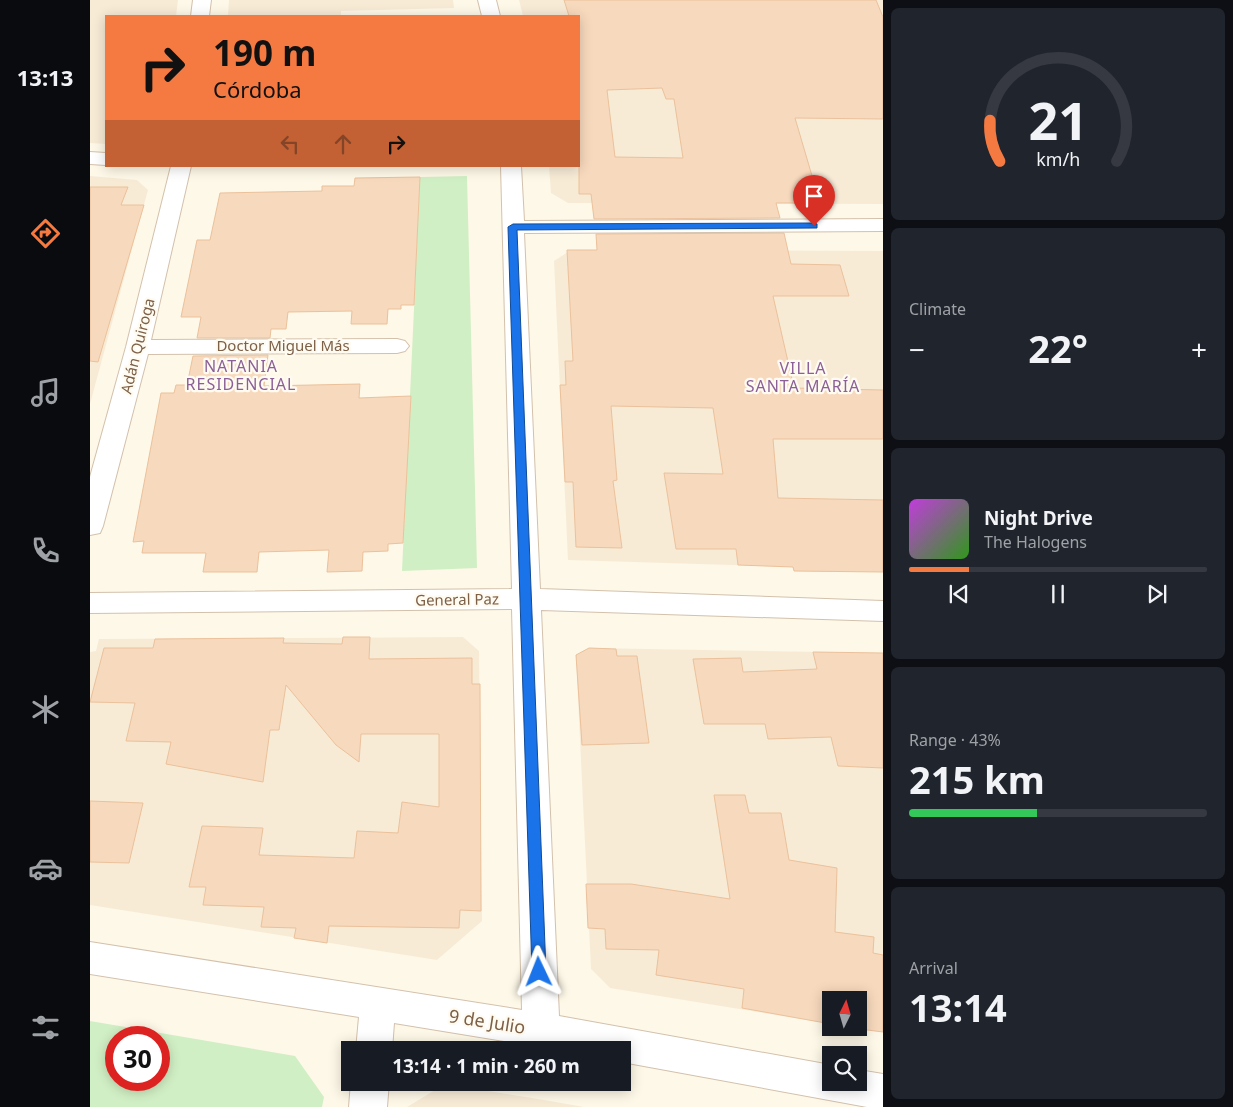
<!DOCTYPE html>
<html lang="en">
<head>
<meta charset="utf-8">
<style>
	:root { --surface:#171b24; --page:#20242c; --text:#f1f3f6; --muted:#9ea1a6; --line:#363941; --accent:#f47a42 }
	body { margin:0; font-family:"Noto Sans",sans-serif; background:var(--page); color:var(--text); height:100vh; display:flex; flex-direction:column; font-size:19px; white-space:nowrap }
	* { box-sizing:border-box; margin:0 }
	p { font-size:16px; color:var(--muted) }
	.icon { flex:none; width:28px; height:28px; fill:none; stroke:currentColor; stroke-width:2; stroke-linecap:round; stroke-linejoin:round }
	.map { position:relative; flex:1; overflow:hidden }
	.side { display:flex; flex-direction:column; gap:8px; padding:8px; background:#0d0f14; width:350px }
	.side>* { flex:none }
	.guide { position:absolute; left:15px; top:15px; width:475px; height:152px; border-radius:0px; box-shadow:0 2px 12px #0003; background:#f47a42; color:#111; overflow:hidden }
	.needle { width:32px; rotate:5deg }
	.tools { position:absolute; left:732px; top:991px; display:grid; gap:10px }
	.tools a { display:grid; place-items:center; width:45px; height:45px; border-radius:0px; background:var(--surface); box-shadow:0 2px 12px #0003; font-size:25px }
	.speed { position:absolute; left:15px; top:1026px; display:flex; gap:10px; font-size:25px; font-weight:700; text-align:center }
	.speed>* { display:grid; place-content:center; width:65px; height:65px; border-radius:50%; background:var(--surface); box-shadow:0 2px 12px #0003; line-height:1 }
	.speed .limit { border:8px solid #d22; background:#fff; color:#111 }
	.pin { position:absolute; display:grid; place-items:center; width:42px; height:42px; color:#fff; margin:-51px -21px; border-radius:50% 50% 50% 0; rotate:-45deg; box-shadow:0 0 5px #0007 }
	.pin .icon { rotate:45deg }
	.me { position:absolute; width:55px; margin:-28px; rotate:358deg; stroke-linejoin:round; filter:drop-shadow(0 0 4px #0008) }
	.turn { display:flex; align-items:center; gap:18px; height:105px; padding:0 25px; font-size:22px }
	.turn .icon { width:65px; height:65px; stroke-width:2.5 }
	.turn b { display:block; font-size:35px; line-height:42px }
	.lanes { display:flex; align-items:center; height:48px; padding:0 25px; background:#0003; justify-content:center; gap:25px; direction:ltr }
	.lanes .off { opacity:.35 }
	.big { font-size:38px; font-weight:700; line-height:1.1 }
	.side .widget { flex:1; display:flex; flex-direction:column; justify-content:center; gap:8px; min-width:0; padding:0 18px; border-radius:8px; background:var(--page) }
	.side .dial { align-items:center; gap:0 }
	.dial svg { height:130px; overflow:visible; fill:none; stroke:var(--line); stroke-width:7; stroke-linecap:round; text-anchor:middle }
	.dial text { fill:var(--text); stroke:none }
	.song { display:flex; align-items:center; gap:15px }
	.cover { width:60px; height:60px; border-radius:8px; background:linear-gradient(135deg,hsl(290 70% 55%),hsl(110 70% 35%)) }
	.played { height:5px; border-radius:2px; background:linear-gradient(90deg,var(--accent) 20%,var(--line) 20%) }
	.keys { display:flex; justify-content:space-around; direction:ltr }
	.heat { display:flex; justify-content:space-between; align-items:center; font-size:28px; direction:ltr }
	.charge { height:8px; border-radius:4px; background:linear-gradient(90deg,#34c759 43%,var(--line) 0) }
	.trip { position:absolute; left:251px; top:1041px; width:290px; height:50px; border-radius:0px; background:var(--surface); box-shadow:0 2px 12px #0003; font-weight:700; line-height:50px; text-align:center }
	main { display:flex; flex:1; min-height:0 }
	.tabs { display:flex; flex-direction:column; width:90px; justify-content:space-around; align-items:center; background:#090b0e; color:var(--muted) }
	.tabs .icon { width:35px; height:35px }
	.tabs .on { color:var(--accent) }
	.tabs b { font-size:22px; color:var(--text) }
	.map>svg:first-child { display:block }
</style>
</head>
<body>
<main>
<nav class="tabs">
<b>13:13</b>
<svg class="icon on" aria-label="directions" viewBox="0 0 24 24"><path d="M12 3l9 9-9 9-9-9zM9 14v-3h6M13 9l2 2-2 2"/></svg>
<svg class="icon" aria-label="music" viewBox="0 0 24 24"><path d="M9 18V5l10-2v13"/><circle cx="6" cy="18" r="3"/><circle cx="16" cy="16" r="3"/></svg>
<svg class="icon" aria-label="phone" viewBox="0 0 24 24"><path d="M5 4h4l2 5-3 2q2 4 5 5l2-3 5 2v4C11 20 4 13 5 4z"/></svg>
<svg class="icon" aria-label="climate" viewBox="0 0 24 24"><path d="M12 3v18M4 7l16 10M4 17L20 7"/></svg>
<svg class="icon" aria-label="car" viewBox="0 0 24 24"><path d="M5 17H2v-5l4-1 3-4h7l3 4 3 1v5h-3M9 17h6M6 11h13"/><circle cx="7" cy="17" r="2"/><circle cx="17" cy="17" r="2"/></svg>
<svg class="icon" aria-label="filters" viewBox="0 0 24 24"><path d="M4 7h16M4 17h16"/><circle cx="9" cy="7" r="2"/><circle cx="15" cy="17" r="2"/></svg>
</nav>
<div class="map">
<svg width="793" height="1107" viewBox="0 0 793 1107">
	<rect width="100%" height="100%" fill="#fef8e8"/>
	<!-- residential -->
	<path fill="#f7ebd6" d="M0,0H88L86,16H16V144L0,143Z
		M139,0H363L364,8L251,11V16H138Z
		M429,0H793V204L478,203L461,193L459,166H489V16H433Z
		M0,176L47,180L58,190L0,404Z
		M481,250L793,251V572L704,571L703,567L478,560L464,261Z
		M373,637L389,651L392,921L347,960L0,905V652L6,651L9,639Z
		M499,648L793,653V1032L762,1028H769V1000H741V1024L520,988L501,969L486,655Z
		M355,1084L454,1100L494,1107H317Z"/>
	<!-- green -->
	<path fill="#d1efc4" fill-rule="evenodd" d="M377,176L387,568L312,571L330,177Z
		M0,1021L205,1056L234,1097L232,1107H0ZM26,1038H69V1080H26Z"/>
	<!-- building -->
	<path fill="#f7d9bd" stroke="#ebc19b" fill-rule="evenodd" d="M474,0H786L793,17V119L705,118L730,203H686L690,218L504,219L501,194H489V16H479ZM572,88L576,99H584L593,158L525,157L517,90Z
		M330,177L324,305H311V309H298L297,324H261L262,311L198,312L196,329H181L180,338H107L111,317H91L107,240H120L130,193L232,191V186H264L265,178Z
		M0,187H38L31,205H54L8,362L0,361Z
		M694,233L701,264L750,265L759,296H683L704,388L793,390V439H683L688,498L793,500V572L704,571L703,567L648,565L646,549H586L574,473L633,474L623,408L521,406L527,480L523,481L532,548L486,547L483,482H475L470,385H476L475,361H483L477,250H507L506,234Z
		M178,355L174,386L270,384L269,398L321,396L313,543L298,544V551L273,552L272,571L237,572L239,550L169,552L167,572H113L116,553H52L54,541L43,542L71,393H84L86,385H97L103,356Z
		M253,637H280L279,659L382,658V684H390L391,911L370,910L369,928L239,926L237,943L204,938L206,928L171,927L174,907L113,905L116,887H99L112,826L173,828L169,855L264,858L267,831L308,833L312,802L349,807V734H271L269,762L246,745L196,685L189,730H180L173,782L76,764L81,742L36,741L45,703L0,702L14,648H63L65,639L194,638L193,643L252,644Z
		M499,648L526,649L527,656H547L559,743L492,745L486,655Z
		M723,652L793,653V768L748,766L741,737L678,739L675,724H614L603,659L651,658L653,672L727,669Z
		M624,795H655L659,813H691L699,860L747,868L745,932L784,937L783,953L793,955V1032L762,1028H769V1000H741V1024L652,1008L654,989L566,975L569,950L516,949L515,929L498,928L496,884H541L640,899Z
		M0,801L53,803L39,863L0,862Z"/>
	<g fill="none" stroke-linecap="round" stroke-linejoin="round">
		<!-- minor casing -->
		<g stroke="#d3c1ac" stroke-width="2">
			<path id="minor" d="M103,0H121L119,16H101Z
				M388,0H406L410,16H392Z
				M0,152L16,153V165L0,164Z
				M81,166H101L61,340L307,339L315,341L319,346L315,351L307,353L58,354L13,526L10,533L0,535V477L36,347Z
				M411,166H431L434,221L793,219V231L434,233L450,589L793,601V621L451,610L469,1016L741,1065V1082H769V1070L793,1074V1107H777L532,1062V1050H468L304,1023L302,1050H266L269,1017L0,974V942L432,1010L422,609L0,613V593L422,589Z
				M261,1082H299L297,1107H259Z"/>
		</g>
		<!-- minor -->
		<use href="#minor" fill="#fff" fill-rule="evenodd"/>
	</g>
	<!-- route -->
	<path fill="#1a73e8" stroke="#114b97" d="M724,223L727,224V228L427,230L456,972L454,976L449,978L444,976L442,972L418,227L423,224Z"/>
	<g text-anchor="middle" stroke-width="4.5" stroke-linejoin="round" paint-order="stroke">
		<!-- street labels -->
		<g font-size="15" fill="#7d6048" stroke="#fffbf1">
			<text transform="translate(48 346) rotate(-76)" y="5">Adán Quiroga</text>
			<text x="193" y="351">Doctor Miguel Más</text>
			<text transform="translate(367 600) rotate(-1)" y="5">General Paz</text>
		</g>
		<!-- neighbourhood labels -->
		<g font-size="16" letter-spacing="1" fill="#8b6098" stroke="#fffbf1">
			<text x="151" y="372">NATANIA<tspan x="151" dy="18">RESIDENCIAL</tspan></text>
			<text x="713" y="374">VILLA<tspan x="713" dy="18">SANTA MARÍA</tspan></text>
		</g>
		<!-- near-street labels -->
		<g font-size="18" fill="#7d6048" stroke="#fffbf1">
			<text transform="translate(397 1022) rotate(9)" y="6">9 de Julio</text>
		</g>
	</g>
</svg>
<div class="tools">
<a><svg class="needle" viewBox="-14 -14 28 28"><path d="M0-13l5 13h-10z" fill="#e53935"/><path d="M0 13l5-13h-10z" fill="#9ea1a6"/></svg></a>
<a><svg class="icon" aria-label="search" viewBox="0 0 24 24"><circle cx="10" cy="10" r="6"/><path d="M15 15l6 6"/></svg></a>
</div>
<div class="speed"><div class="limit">30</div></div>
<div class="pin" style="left:724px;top:226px;background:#d93025"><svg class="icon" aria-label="arrive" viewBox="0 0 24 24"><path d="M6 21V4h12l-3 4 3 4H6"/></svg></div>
<svg class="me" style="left:449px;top:972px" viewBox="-20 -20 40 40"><path d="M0-17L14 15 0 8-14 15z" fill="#1a73e8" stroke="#fff" stroke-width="4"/></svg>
<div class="trip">13:14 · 1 min · 260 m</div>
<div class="guide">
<div class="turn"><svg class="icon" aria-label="right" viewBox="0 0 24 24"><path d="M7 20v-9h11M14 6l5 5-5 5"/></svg><div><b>190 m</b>Córdoba</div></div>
<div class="lanes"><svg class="icon off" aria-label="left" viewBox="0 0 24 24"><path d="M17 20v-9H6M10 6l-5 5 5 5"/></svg><svg class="icon off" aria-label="ahead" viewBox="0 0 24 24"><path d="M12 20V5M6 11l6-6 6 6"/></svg><svg class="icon" aria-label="right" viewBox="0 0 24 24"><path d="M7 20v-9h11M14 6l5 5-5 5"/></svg></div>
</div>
</div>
<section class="side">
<div class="widget dial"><svg viewBox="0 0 100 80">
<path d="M14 69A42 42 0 1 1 86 69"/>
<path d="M14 69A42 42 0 0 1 8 44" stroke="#f47a42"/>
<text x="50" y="56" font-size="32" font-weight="700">21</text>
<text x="50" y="72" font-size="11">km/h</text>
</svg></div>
<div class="widget"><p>Climate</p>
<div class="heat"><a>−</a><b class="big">22°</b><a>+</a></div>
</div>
<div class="widget">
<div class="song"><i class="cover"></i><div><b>Night Drive</b><p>The Halogens</p></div></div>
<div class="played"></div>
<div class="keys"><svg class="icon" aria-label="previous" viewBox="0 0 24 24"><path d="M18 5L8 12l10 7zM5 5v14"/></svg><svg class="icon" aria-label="pause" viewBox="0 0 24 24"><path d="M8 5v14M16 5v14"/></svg><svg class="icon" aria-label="next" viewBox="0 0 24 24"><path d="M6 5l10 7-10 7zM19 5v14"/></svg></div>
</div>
<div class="widget"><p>Range · 43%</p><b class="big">215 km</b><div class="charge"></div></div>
<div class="widget"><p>Arrival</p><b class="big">13:14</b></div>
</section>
</main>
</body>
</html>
